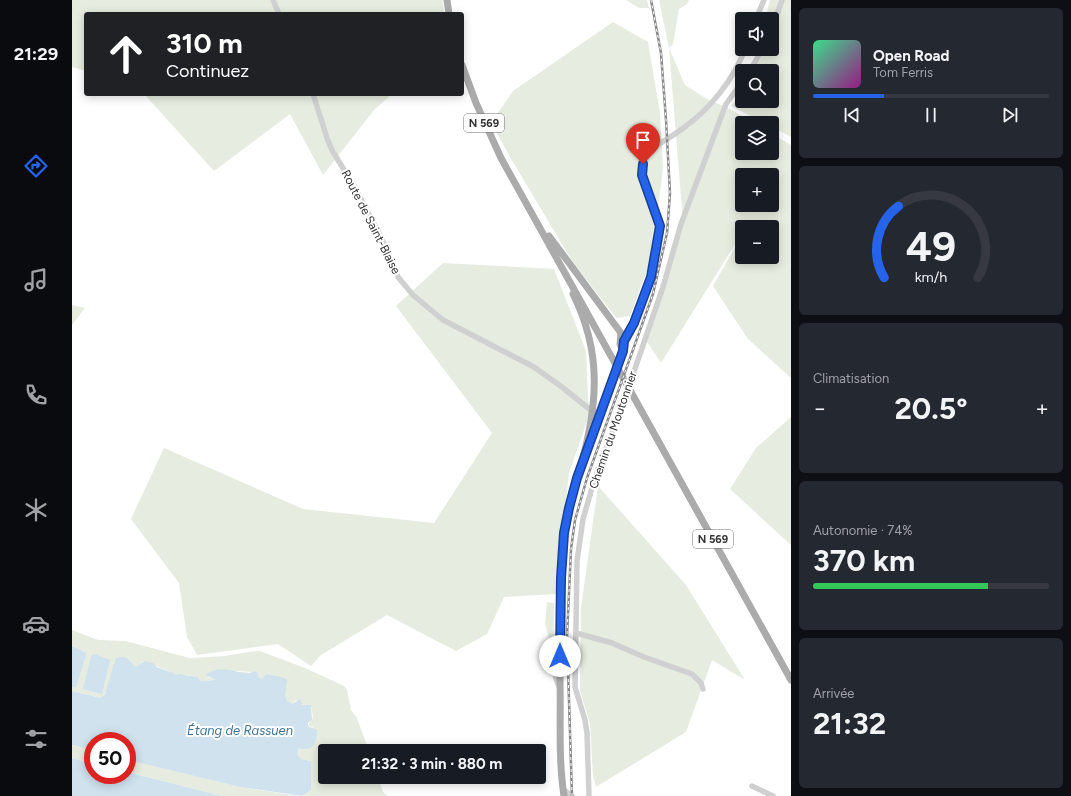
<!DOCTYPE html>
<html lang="fr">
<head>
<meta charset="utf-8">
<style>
	:root { --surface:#171b24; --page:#242831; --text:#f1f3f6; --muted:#9ea1a6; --line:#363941; --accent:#2563eb }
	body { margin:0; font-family:Figtree,sans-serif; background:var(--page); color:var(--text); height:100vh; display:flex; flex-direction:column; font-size:15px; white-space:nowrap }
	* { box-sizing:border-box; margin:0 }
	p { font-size:13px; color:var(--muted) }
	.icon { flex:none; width:22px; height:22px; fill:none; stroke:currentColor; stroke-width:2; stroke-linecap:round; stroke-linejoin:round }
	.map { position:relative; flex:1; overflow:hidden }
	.panel { display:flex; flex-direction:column; gap:8px; padding:8px; background:#0d0f14; width:280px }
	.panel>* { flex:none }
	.guide { position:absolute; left:12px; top:12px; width:380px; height:84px; border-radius:4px; box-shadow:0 2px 10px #0003; background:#202124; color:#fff; overflow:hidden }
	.buttons { position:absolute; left:663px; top:12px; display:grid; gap:8px }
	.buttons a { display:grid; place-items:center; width:44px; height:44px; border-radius:4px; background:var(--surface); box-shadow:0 2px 10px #0003; font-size:20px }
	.speed { position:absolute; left:12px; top:732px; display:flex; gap:8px; font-size:20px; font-weight:700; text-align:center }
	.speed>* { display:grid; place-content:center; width:52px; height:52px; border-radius:50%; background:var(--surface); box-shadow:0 2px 10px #0003; line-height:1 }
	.speed .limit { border:6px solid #d22; background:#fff; color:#111 }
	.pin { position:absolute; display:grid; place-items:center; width:34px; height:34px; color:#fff; margin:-41px -17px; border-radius:50% 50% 50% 0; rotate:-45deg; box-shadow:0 0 4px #0007 }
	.pin .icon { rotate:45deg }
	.me { position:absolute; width:44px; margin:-22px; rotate:0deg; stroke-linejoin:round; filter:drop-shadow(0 0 3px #0008) }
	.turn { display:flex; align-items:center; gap:14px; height:84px; padding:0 16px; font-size:18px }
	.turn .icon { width:52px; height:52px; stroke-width:2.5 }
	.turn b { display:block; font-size:28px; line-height:34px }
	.big { font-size:30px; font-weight:700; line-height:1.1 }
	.panel .tile { flex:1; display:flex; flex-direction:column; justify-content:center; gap:6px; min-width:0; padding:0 14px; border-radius:6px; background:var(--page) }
	.panel .dial { align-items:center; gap:0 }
	.dial svg { height:104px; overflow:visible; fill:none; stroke:var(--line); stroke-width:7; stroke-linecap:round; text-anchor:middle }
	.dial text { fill:var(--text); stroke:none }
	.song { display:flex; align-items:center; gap:12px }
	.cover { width:48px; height:48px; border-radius:6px; background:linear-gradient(135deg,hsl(150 70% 55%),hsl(310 70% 35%)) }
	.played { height:4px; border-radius:2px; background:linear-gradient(90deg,var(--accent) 30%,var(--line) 30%) }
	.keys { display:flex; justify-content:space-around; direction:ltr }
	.heat { display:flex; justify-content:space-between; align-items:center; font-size:22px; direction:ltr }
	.charge { height:6px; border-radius:3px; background:linear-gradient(90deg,#34c759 74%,var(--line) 0) }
	.trip { position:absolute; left:246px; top:744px; width:228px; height:40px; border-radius:4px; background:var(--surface); box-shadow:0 2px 10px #0003; font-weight:700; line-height:40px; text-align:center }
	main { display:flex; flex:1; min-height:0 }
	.tabs { display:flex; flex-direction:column; width:72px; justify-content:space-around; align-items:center; background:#090b0e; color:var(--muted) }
	.tabs .icon { width:28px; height:28px }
	.tabs .selected { color:var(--accent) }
	.tabs b { font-size:18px; color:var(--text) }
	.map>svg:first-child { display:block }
</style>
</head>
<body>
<main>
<nav class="tabs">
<b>21:29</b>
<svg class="icon selected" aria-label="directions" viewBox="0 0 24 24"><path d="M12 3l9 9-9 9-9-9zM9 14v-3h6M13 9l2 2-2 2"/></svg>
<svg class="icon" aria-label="music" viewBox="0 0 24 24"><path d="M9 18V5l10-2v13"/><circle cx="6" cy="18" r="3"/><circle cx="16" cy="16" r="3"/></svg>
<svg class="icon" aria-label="phone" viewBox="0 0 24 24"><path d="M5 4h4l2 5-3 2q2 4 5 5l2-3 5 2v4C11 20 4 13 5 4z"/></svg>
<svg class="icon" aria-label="climate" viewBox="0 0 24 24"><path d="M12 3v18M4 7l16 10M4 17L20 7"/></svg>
<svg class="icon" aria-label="car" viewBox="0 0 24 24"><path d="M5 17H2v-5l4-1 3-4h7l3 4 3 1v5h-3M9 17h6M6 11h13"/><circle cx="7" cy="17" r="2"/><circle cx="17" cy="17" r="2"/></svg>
<svg class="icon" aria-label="filters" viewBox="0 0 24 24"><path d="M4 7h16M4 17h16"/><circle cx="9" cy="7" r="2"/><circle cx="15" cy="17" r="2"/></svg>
</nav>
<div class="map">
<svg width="719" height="796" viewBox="0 0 719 796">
	<rect width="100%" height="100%" fill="#fff"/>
	<!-- green -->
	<path fill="#e6ecdf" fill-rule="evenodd" d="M0,0H371L372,14H14V71L0,67Z
		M554,0H575L577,8H567Z
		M587,0H617L615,4L607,9L601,44L597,48L613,85L635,99L656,108L682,123H670V153H700V134L719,145V378L676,339L641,286L670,235V257H700V227H670V233L589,363L575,342L611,222L597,48ZM670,175H700V205H670Z
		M698,0H719V137L700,127V123H692L659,106L670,92V101H700V71H680L686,49H700V19H693Z
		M541,22L576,42L588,113L591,168L580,257L558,316L544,318L500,261L441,162L419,123L441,91Z
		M72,94H320L302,110L251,175L218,114L142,171Z
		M371,263L482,269L514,351L517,416L497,473L484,594L432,597L415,634L384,651L315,615L249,655L239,666L206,644L125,655L115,637L107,583L59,519L92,448L231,509L362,523L420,433L324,306Z
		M0,305L13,308L0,325Z
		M719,417V545L658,489L684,448Z
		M526,486L614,585L673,680L640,660L614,732L524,787L521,776L518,724L508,691L509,608Z
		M475,602L482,603L481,672L477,674V639L473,624Z
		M0,630L26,640L53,641L118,658L153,656L176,652L188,651L233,668L272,686L275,690L279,710L285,718L297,751H253V777H306L311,792L316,796H230C244,786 238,788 238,774C238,770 239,765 239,761L229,759L226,755L227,748L241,727L236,726L241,717L239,705H230L224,700L220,704L215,702L202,676L194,674L190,679L181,672L147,670L136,677L143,680L129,681C123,675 112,674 104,676C99,671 78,663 71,661L64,668L59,662L29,698L0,691V687L4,688L13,652L0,646Z
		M0,745L21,750V764L0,758Z
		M55,759L168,787L226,796H150L55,772Z"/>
	<!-- water -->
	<path fill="#cfe2ee" d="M0,646L13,652L14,655L4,688L0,687Z
		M22,654L38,660L30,694L11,689L19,656Z
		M51,657L55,658L64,667L72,661L81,663L85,667L101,673L104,675L107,674L125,677L129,681L143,680L134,675C149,661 170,678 184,671L187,677L190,679L194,674L213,678L215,680L213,696L215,701L220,704L228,699L230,705H239L240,720L236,723V726L245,730C245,743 241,752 227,748L226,755L229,759L239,761V790L230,796L168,787L61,761L55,759V741H21V750L0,745V691L29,698L33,694L44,658Z
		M0,758L21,764V775H55V772L150,796H0Z"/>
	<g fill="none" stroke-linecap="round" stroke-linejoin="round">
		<!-- minor -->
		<path stroke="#d0d0d0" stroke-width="5.5" d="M201,0L207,14
			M684,19L692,0
			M700,29L710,0
			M678,71L690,49
			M241,94L256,141L261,152L282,186L310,239L326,277L341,295L371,320L462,367L490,387L521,412
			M552,341C567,314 591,255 588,225C586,205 562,183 572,162C579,145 596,140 610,129C637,110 661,81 673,49
			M504,633L540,643L572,657L620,674L629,683L631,689
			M488,656C481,665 482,679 488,688
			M680,786L701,796
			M492,790L500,796
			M517,796L515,733L513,720L503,687L505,561L511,519L522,481L556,389L591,287L609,224L654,104L670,82"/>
		<!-- major -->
		<path stroke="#ababab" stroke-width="7" d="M375,0L377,14
			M390,65L404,103L429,158L719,680
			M477,236L549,333
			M519,440L551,351L552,341L549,333L548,344L551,351
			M492,796C486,757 489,717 488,678C488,630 486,580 492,532C495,509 503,487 509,465C526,404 530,352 501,294"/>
		<!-- rail casing -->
		<g stroke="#888" stroke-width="2.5">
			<path id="rail" d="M500,796L495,636L499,549L503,520L515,478L581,294L595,233L598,193L594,120L589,53L579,0"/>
		</g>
		<!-- rail -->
		<use href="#rail" stroke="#fff" stroke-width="1" stroke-dasharray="3" stroke-linecap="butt"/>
	</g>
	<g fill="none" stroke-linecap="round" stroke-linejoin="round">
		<!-- route casing -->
		<g stroke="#184099" stroke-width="10">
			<path id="route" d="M488,656L489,578L492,533L497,508L505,478L551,351L552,341L562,323L579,277L588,226L570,175L571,164"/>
		</g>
		<!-- route -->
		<use href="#route" stroke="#2563eb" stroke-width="7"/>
	</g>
	<g text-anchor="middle" stroke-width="4" stroke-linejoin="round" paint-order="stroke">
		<!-- shield labels -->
		<g fill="#fff" stroke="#707070" stroke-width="1">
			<rect x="392" y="114" width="40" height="18" rx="3"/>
			<rect x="621" y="530" width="40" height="18" rx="3"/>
		</g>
		<g font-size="11" font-weight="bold" fill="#333">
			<text x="412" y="127">N 569</text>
			<text x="641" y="543">N 569</text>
		</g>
		<!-- street labels -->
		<g font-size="12" fill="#333" stroke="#fff">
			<text transform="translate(299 222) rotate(63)" y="4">Route de Saint-Blaise</text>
			<text transform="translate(541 430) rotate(-71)" y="4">Chemin du Moutonnier</text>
		</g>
		<!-- water labels -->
		<g font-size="13" font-style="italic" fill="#3f7597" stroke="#fff">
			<text x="168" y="735">Étang de Rassuen</text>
		</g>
	</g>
</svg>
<div class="buttons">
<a><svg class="icon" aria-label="sound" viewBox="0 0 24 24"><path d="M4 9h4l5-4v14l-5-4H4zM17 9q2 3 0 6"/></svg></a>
<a><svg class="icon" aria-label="search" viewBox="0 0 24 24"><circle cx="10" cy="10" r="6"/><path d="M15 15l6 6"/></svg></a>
<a><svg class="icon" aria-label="layers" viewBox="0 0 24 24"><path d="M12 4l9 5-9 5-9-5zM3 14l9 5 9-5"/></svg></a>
<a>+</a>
<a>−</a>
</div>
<div class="speed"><div class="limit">50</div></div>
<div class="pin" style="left:571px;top:164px;background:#d93025"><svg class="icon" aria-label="arrive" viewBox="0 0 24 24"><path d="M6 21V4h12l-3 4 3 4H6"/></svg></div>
<svg class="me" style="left:488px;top:656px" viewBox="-20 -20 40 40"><circle r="19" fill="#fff"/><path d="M0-13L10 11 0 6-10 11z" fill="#2563eb"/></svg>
<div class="trip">21:32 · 3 min · 880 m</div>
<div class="guide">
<div class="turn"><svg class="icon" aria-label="ahead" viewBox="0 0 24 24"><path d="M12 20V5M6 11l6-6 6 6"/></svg><div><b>310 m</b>Continuez</div></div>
</div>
</div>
<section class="panel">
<div class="tile">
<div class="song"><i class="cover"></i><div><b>Open Road</b><p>Tom Ferris</p></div></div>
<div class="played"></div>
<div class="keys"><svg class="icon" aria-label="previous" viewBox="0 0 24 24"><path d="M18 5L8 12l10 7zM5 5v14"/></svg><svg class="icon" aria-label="pause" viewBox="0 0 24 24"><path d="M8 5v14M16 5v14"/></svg><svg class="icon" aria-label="next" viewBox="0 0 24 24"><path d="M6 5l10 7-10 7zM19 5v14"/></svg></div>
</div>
<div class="tile dial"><svg viewBox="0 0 100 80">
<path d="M14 69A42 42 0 1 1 86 69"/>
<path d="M14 69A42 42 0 0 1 25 14" stroke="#2563eb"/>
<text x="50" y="56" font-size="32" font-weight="700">49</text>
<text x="50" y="72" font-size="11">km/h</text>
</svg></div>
<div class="tile"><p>Climatisation</p>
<div class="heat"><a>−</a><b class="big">20.5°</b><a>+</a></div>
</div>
<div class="tile"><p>Autonomie · 74%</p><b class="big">370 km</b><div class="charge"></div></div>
<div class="tile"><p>Arrivée</p><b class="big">21:32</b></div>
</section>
</main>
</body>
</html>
